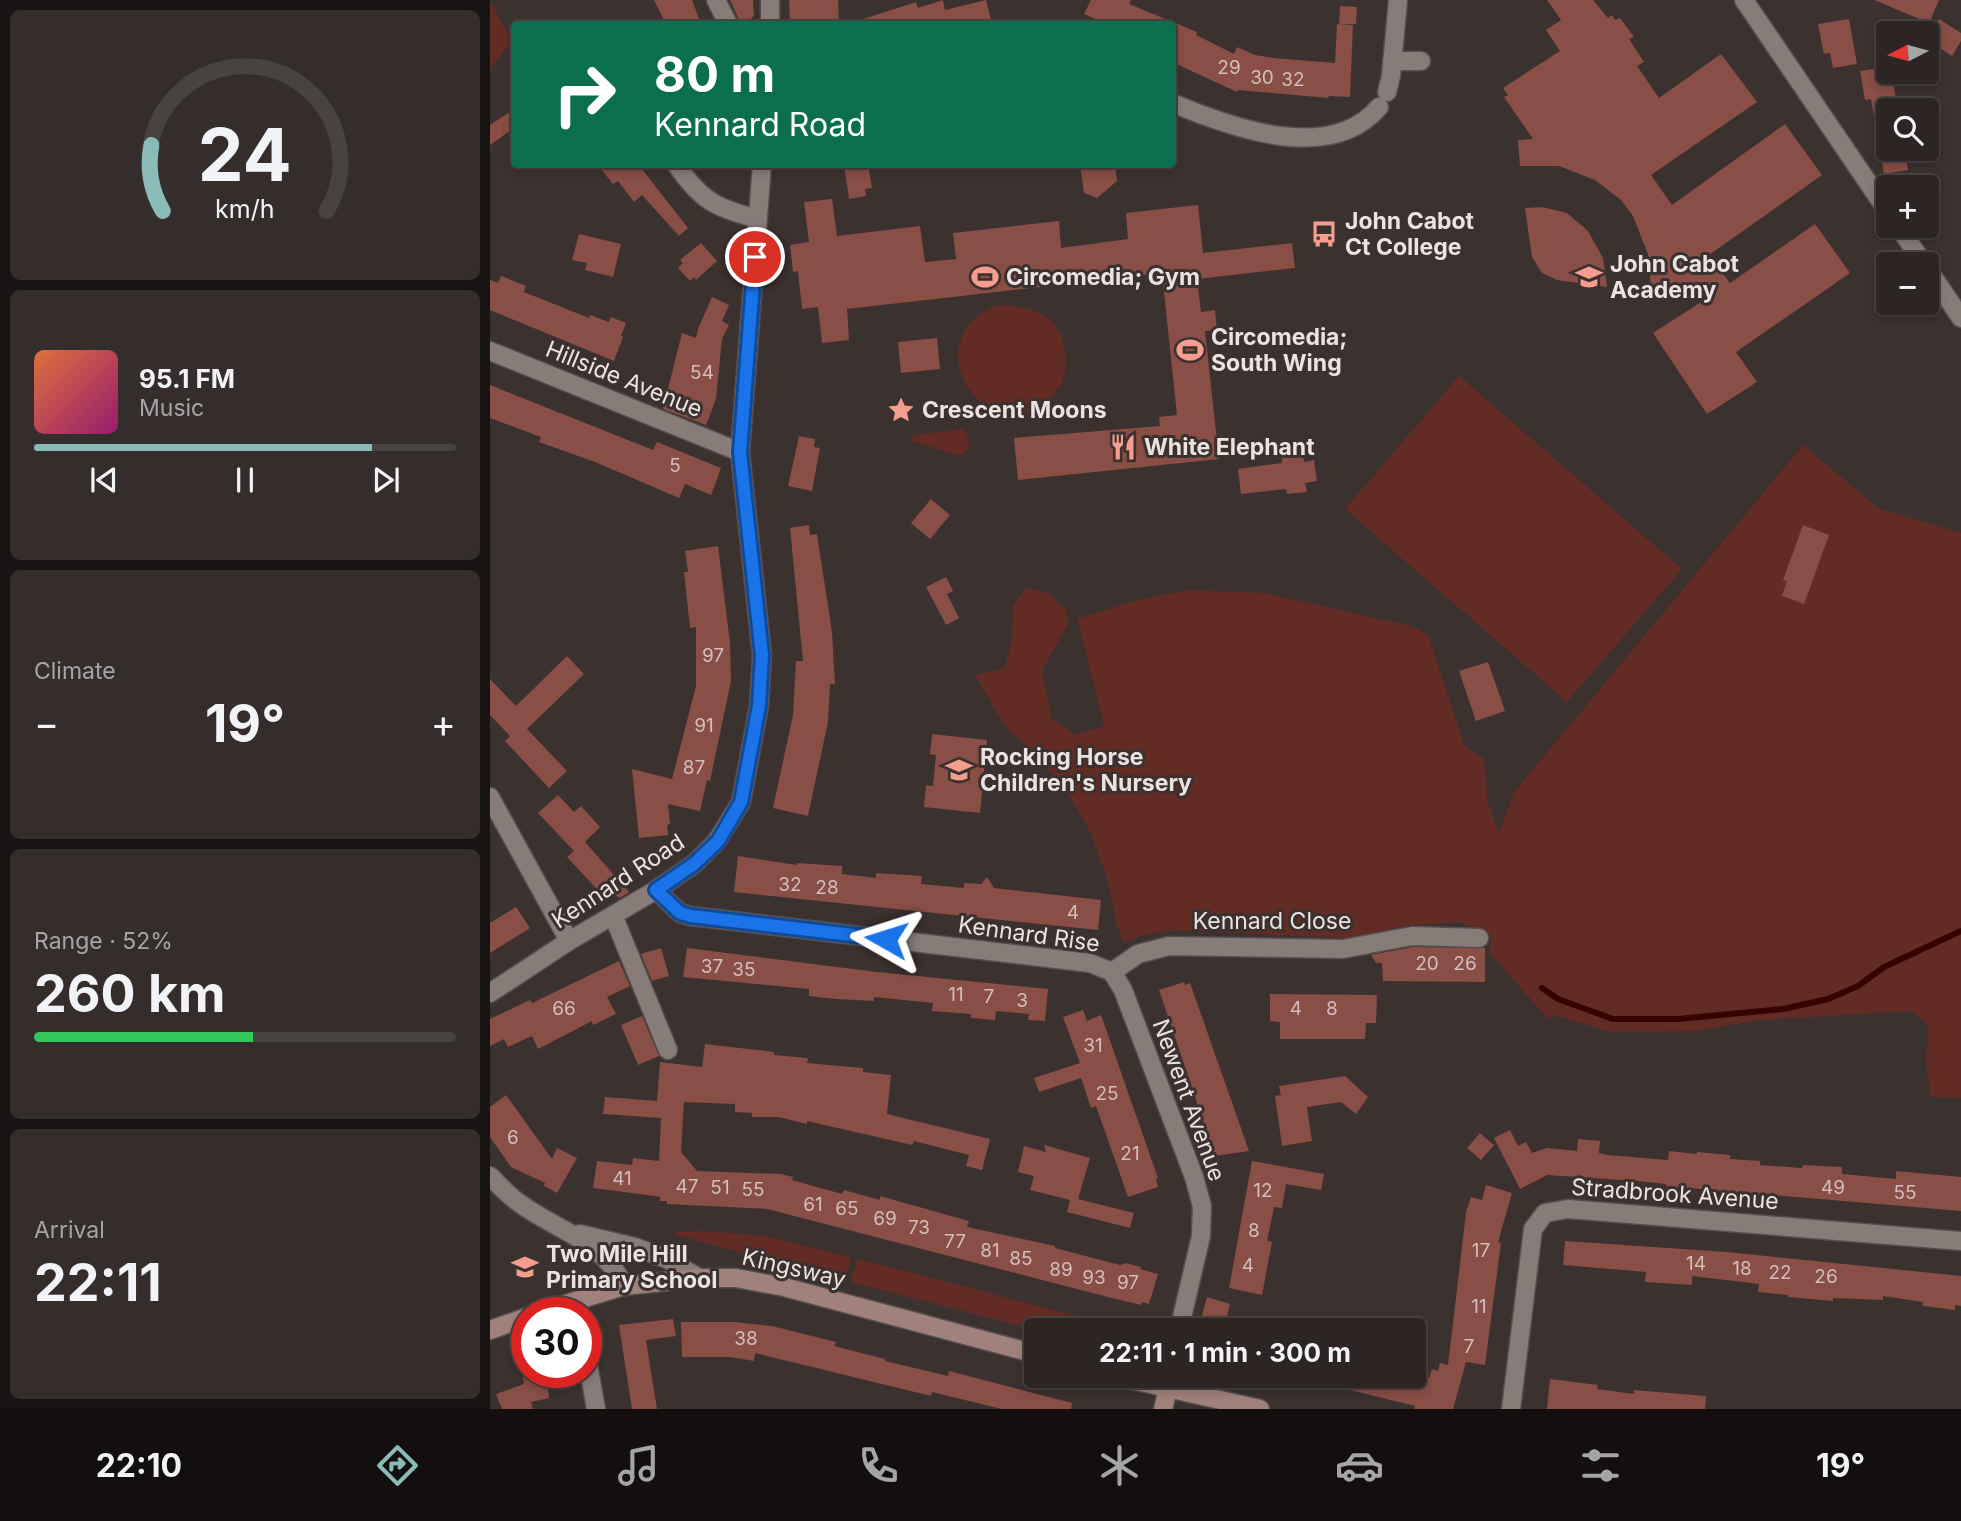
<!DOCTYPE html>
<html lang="en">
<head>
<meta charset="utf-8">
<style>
	:root { --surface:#2c2523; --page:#342d2b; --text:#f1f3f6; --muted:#a6a5a6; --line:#484241; --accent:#8bbbb9 }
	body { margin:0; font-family:Inter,sans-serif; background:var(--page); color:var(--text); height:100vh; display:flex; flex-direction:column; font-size:26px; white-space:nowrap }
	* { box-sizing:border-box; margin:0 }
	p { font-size:23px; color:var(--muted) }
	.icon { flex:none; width:38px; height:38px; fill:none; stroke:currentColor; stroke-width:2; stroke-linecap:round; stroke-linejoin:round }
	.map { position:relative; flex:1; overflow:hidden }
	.sheet { display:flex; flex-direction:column; gap:10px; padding:10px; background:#181413; width:490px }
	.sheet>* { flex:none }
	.banner { position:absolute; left:21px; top:21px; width:665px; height:147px; border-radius:7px; box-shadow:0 4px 10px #0003,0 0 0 2px var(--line); background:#0b6e4f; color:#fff; overflow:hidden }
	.needle { width:46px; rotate:264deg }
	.controls { position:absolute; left:1386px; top:21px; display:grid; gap:14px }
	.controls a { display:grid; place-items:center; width:63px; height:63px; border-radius:7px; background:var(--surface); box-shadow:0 4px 10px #0003,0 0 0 2px var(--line); font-size:35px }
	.speed { position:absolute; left:21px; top:1297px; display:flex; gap:14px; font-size:35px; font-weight:700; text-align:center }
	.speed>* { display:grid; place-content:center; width:91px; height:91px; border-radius:50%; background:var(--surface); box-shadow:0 4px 10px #0003,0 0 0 2px var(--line); line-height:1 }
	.speed .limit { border:10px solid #d22; background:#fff; color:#111 }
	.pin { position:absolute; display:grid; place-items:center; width:60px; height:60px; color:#fff; margin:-30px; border:4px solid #fff; border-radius:50%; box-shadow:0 2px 7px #0007 }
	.me { position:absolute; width:77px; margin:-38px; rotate:276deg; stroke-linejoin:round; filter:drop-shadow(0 0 5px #0008) }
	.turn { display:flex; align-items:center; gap:24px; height:147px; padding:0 28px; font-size:32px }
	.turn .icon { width:91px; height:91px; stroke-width:2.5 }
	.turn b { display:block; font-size:49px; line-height:60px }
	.big { font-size:52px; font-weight:700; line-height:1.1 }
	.sheet .tile { flex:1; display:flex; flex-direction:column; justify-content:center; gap:10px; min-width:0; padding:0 24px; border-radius:10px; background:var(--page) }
	.sheet .dial { align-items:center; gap:0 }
	.dial svg { height:182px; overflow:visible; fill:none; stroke:var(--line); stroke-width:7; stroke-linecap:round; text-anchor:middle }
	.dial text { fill:var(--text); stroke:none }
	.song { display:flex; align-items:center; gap:21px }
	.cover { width:84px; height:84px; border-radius:10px; background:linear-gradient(135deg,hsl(20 70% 55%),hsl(320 70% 35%)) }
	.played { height:7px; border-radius:4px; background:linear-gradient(90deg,var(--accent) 80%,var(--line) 80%) }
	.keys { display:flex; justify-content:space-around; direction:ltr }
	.heat { display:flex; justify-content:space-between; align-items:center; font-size:38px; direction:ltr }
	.charge { height:10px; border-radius:5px; background:linear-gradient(90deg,#34c759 52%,var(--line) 0) }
	.trip { position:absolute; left:534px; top:1318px; width:402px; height:70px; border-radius:7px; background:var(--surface); box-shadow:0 4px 10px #0003,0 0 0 2px var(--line); font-weight:700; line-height:70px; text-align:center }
	.tab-bar { display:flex; height:112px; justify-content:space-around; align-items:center; background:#120f0e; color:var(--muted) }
	.tab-bar .icon { width:49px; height:49px }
	.tab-bar .on { color:var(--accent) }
	.tab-bar b { font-size:32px; color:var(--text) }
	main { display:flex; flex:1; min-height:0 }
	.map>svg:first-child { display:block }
</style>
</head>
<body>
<main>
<section class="sheet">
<div class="tile dial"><svg viewBox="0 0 100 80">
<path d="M14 69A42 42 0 1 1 86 69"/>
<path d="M14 69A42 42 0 0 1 9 40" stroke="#8bbbb9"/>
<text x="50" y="56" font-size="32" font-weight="700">24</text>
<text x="50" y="72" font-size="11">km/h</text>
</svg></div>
<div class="tile">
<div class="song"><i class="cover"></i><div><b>95.1 FM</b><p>Music</p></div></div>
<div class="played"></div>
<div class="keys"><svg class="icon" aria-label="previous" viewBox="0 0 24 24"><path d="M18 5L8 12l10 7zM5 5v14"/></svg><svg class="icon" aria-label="pause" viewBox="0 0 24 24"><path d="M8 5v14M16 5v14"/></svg><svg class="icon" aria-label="next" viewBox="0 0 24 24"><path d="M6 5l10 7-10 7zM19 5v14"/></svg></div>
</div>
<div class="tile"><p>Climate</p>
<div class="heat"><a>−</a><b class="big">19°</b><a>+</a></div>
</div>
<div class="tile"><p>Range · 52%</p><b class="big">260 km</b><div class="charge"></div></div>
<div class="tile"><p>Arrival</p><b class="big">22:11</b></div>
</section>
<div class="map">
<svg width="1471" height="1409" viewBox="0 0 1471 1409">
	<rect width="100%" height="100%" fill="#3b312f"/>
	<!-- green -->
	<path fill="#622c24" d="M0,1L22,42L0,68Z
		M507,305C553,305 579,322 575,371C574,384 569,388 560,398C513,449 434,370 484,319C490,313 500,309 507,305Z
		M969,376L1192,569L1077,702L855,509Z
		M474,429L478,437L479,448L470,456L422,441L423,435Z
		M1313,445L1388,508L1471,533V1098L1440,1097L1436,1058L1438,1035L1437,1024L1421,1011L1271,1020L1205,1031L1121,1032L1065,1015L1058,1019L1000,953L1001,935L970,922L919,925L859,938L684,930L654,935L634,942L627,926L618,881L601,834L581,798L550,760L514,725L485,675L515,668L522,640L523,606L536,588L557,592L577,611L578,625L552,670L562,720L586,735L614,726L587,619L647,600L698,590L775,593L921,626L938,634L974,745L994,759L998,803L1009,833L1024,792Z
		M213,1231L276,1236L357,1256L361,1260L356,1278L350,1280L183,1234L185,1232Z
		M370,1259L373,1260L641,1330H548L363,1283L361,1280L367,1261Z"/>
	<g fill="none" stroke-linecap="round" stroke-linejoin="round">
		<!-- stream -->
		<path stroke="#360301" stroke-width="6" d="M1052,988L1068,999L1123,1019H1188L1293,1009L1338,999L1368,986L1394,967L1471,931"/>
	</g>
	<!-- building -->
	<path fill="#894e45" d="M164,0H202L211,24H176Z
		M240,0H263L264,16L257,22L249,20Z
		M299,0H348L349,24H300Z
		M453,0L455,10L496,0L502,24H368L367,21L426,2L428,8Z
		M601,0H641L639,4L707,32L706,35L744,54L747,47L765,55L783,58L845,63L847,24L863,25L860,97L839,96L838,98L748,90L747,92L682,62V24H617L594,14Z
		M1057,0H1103L1118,18L1122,15L1125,20L1130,18L1144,37L1139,39L1154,62L1147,66L1169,98L1231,54L1267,102L1161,175L1182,205L1295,124L1332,175L1219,255L1240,283L1325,224L1360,273L1246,352L1267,382L1217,414L1163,333L1222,295L1161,290L1159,257L1143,216L1131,200L1105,180L1069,166H1030L1028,140L1043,139L1014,97L1018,95L1013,88L1070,51L1056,30L1071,20Z
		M1384,0H1449L1439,23Z
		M850,6L867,7L866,24H849Z
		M1359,19L1367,64L1343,68L1340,53L1334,54L1328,24Z
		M1449,19L1471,33V41L1462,56L1437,40Z
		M1398,67V72H1401L1408,110H1398V149H1414L1418,170L1394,174L1381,99L1375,100L1370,71Z
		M24,109V128L0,145V125Z
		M107,164H148L198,228L189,236L152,195L144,202L128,181L123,184Z
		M354,164H378L382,188L375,189L376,196L359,199Z
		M590,164H625L627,181L607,198L594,193Z
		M342,199L347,236L430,226L435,262L466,259L463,233L569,221L571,248L638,239L636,213L708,205L713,253L802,243L805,268L707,279L711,312L725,310L727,330L715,331L729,459L528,480L524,438L670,426L669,417L687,415L672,273L357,309L359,340L332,343L328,307L312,309L308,271L303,272L300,245L319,242L314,202Z
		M1052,207L1077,213L1098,231L1113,258L1117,287L1067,280L1052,273L1042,257L1035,208Z
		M89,234L131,244L123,277L95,270L97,263L82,260Z
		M211,243L227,261L206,280L204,277L200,281L188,268L193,263L190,260Z
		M11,276L36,286L34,292L99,318L100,315L119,322L121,317L136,323L131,336L133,337L124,361L0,310V280L8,283Z
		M222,297L239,305L232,321L239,325L232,339L226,399L216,425L173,409L192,333L206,338L208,329Z
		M447,338L450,369L411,373L408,342Z
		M0,385L163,450L167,442L231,468L221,495L195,484L189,498L105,462L49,442L51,437L0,418Z
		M309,436L325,439L324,447L330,448L322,491L298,486Z
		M813,456L814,462L824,460L827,481L815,483L817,492L797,494L796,489L751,494L748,469L792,463V458Z
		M441,499L460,515L440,539L421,523Z
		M319,525L320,535L327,534L342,632L345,684H340L338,722L318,816L283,808L303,715L306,661H313L300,528Z
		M1313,525L1339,535L1314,604L1292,596L1297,581L1293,580Z
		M228,546L240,643L241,681L220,781L217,780L210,811L178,804L180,824L177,825L178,835L149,838L142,769L182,779L206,686V627L200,628L194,572H198L195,551Z
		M456,577L463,591L457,594L469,618L456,625L436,587Z
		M77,656L94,674L37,729L77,771L59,788L15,741L20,736L0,715V679L26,706Z
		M998,662L1015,711L986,721L969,671Z
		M442,734L497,740L490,813L434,807L436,785L443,786L446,755L440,754Z
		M68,795L84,812L91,806L110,827L95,842L139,892L130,898L121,893L115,898L77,857L84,851L48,813Z
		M248,856L307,865V863L352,866V874L386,878V873L432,876L431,884L474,888V883L491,884L497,877L504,888L611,900L608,930L244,892Z
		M26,907L40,928L0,953V923Z
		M923,947L995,948V982L893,981L892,963H886L881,955Z
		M171,948L179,976L162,981L151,954Z
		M197,948L387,972L558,989L555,1021L538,1020L539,1014L506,1011L505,1020L481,1018V1014L442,1011L443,1003L384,997V1001L346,999L319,996V989L193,977Z
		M129,961L140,986L117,997L126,1014L103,1025L102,1021L48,1049L42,1036L18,1047L14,1039L0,1046V1019L40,1000L42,1003Z
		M694,982L695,985L700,983L759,1151L725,1156L669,990Z
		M780,994L887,995L886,1023H876L875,1039H790V1022L780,1021Z
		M593,1010L597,1021L611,1015L668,1178L666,1179L668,1187L638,1197L606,1106L601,1108L591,1078L549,1092L544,1078L590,1063L573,1017Z
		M152,1016L169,1056L148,1065L131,1025Z
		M215,1044L284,1052V1055L318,1058L317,1063L373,1068V1072L401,1075L397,1114L500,1139L492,1170L476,1166L479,1155L424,1141L422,1145L317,1121V1124L288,1117H262V1113L245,1112V1104L194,1102L191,1152L207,1171L291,1174L303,1177L302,1180L352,1194L354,1190L390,1200V1196L479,1221L477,1227L565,1246V1248L630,1265L636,1263L651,1267L650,1269L668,1274L659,1304L652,1302L651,1305L618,1297L277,1209L177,1204V1201H170V1197L165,1196L103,1188L107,1161L142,1165L143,1158L169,1161L171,1118L113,1114L115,1097L167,1101L170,1062L212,1067Z
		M855,1076L878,1097L866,1114L851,1102L817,1107L822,1141L792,1146L785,1096L791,1095L789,1086Z
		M16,1095L62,1159L67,1148L87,1158L67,1193L54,1186L55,1183L21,1167L0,1137V1107Z
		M1020,1130L1028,1146L1036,1142L1042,1153L1057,1148L1087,1151L1088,1139L1110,1141L1109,1153L1117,1155L1178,1160L1179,1151L1207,1154V1152L1240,1155V1159L1270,1161V1165L1312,1168L1313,1165L1352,1167V1174L1406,1179V1171L1471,1177V1211L1176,1186V1184L1147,1181L1057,1175L1030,1189L1004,1138Z
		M990,1133L1004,1145L991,1160L977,1148Z
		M554,1145L600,1158L588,1199L644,1213L640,1228L577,1212L580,1200L540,1190L544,1176L528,1172L534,1146L556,1152Z
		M762,1161L834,1174L831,1190L796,1184L792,1208L784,1207L777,1241L782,1242L772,1295L739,1288Z
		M996,1185L1022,1193L1008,1242L1011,1243L995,1365L976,1362L963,1409H924L925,1406L828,1382L829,1376H929L939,1378L942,1369L948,1371L950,1363L958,1365L976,1212L981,1197L992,1200Z
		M1075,1241L1237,1252L1471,1276V1306L1465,1305V1310L1433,1306V1302L1393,1296V1300L1343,1298V1301L1298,1297V1295L1268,1292L1269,1284L1202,1276V1285L1155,1282L1156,1272L1073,1265Z
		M717,1297L740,1304L733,1330H708Z
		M183,1319L186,1336L156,1340L167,1409H142L129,1325Z
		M191,1322H244L282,1326L346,1342L344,1346L395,1359V1361L458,1376L459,1371L582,1403L581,1409H512L442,1392L441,1396L265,1353L264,1361L240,1357H192Z
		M56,1373L59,1398L41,1402L43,1409H12L6,1394L34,1384L33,1377Z
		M1060,1379L1108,1385L1107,1389L1144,1394V1390L1216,1396L1215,1409H1057Z"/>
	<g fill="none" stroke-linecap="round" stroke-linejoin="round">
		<!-- street casing -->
		<g stroke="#564e4c" stroke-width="21">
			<path id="street" d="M226,0L238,24
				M1254,0L1398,212
				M280,24V0
				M902,61H931
				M897,92L901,76L908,0
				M682,103C740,127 840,165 889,107
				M186,164C211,201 226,208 268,219
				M1408,226L1434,264
				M1437,268L1471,318
				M0,351L250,452
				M0,797L79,941
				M166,890L190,913L201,916L600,963L622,972
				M123,915L178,1050
				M622,972L633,990L704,1177L712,1206L711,1236L689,1330
				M622,972L648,954L679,946L853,949L922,936L989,938
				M0,993L79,941L166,890L204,864L227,841L251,802L269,706L272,655L250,452L272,164
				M0,1176C8,1184 15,1192 24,1199C61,1229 113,1239 134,1286
				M90,1234L145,1247L177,1259L209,1278
				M96,1353L106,1409
				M678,1389L680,1376
				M1021,1409L1043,1229L1055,1213L1078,1209L1471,1241"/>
		</g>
		<!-- secondary casing -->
		<g stroke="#564e4c" stroke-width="21">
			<path id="secondary" d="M50,1312L134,1286L209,1278H246L294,1287L546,1354
				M0,1330L37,1317
				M625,1376L770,1409
				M673,1409L678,1389"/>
		</g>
		<!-- street -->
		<use href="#street" stroke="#887c79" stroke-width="18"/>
		<!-- secondary -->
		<use href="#secondary" stroke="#a1817b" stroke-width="18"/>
	</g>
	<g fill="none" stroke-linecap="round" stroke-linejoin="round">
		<!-- route casing -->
		<g stroke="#114b97" stroke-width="18">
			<path id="route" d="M265,257L250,452L272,655L269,706L251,802L228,841L204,864L166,890L190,913L201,916L396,939"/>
		</g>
		<!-- route -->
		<use href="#route" stroke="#1a73e8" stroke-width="12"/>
	</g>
	<!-- icons -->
	<defs>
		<g id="bus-bare" transform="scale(2.1)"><path d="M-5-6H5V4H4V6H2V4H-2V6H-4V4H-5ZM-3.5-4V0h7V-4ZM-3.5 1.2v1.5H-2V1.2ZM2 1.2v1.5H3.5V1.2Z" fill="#f59d8e" stroke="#3b312f" stroke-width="2.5" paint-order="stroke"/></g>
		<g id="stadium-bare" transform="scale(2.1)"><path d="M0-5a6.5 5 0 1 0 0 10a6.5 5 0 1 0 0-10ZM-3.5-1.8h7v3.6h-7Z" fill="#f59d8e" stroke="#3b312f" stroke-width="2.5" paint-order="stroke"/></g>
		<g id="school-bare" transform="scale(2.1)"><path d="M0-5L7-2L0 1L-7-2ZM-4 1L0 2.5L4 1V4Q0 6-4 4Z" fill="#f59d8e" stroke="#3b312f" stroke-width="2.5" paint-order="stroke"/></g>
		<g id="sight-bare" transform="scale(2.1)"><path d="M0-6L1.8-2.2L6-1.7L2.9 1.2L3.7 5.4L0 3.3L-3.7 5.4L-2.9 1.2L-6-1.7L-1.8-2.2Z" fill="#f59d8e" stroke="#3b312f" stroke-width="2.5" paint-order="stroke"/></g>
		<g id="restaurant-bare" transform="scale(2.1)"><path d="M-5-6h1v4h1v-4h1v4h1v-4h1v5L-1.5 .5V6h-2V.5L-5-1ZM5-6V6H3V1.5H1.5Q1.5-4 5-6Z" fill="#f59d8e" stroke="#3b312f" stroke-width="2.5" paint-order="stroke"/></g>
	</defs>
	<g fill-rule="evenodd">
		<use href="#bus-bare" x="834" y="234"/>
		<use href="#stadium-bare" x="495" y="277"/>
		<use href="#school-bare" x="1099" y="277"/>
		<use href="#stadium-bare" x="700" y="350"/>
		<use href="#sight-bare" x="411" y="410"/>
		<use href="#restaurant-bare" x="633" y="447"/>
		<use href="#school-bare" x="469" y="770"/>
		<use href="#school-bare" x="35" y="1267"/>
	</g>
	<g text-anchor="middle" stroke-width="6" stroke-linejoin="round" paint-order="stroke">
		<!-- number labels -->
		<g font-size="19" fill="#d2bebb">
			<text x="739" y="74">29</text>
			<text x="772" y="84">30</text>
			<text x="803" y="86">32</text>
			<text x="212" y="379">54</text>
			<text x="185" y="472">5</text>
			<text x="223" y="662">97</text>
			<text x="214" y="732">91</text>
			<text x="204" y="774">87</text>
			<text x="300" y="891">32</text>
			<text x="337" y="894">28</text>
			<text x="583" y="919">4</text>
			<text x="937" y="970">20</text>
			<text x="975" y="970">26</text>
			<text x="222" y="973">37</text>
			<text x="254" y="976">35</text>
			<text x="466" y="1001">11</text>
			<text x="499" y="1003">7</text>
			<text x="532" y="1007">3</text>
			<text x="74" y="1015">66</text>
			<text x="806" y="1015">4</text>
			<text x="842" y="1015">8</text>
			<text x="603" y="1052">31</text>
			<text x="617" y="1100">25</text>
			<text x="23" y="1144">6</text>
			<text x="640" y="1160">21</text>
			<text x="132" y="1185">41</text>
			<text x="197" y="1193">47</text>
			<text x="230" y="1194">51</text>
			<text x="1343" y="1194">49</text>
			<text x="263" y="1196">55</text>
			<text x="773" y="1197">12</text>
			<text x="1415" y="1199">55</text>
			<text x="323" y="1211">61</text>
			<text x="357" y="1215">65</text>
			<text x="395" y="1225">69</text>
			<text x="429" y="1234">73</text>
			<text x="764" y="1237">8</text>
			<text x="465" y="1248">77</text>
			<text x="500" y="1257">81</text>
			<text x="991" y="1257">17</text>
			<text x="531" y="1265">85</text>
			<text x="1206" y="1270">14</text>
			<text x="758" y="1272">4</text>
			<text x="1252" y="1275">18</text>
			<text x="571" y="1276">89</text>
			<text x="1290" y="1279">22</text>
			<text x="1336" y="1283">26</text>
			<text x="604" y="1284">93</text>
			<text x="638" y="1289">97</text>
			<text x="989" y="1313">11</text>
			<text x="256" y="1345">38</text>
			<text x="979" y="1353">7</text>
		</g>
		<!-- poi labels -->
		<g font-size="23" font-weight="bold" fill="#eae3e2" stroke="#3b312f" text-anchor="start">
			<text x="855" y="229">John Cabot<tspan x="855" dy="26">Ct College</tspan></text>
			<text x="1120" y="272">John Cabot<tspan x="1120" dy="26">Academy</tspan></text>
			<text x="516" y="285">Circomedia; Gym</text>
			<text x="721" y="345">Circomedia;<tspan x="721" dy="26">South Wing</tspan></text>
			<text x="432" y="418">Crescent Moons</text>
			<text x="654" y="455">White Elephant</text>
			<text x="490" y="765">Rocking Horse<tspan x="490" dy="26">Children's Nursery</tspan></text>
			<text x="56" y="1262">Two Mile Hill<tspan x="56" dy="26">Primary School</tspan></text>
		</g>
		<!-- street labels -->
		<g font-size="23" fill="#eae3e2" stroke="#3b312f">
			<text transform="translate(134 379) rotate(22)" y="8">Hillside Avenue</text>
			<text transform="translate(128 881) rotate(-33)" y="8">Kennard Road</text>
			<text x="782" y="929">Kennard Close</text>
			<text transform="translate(539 934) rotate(8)" y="8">Kennard Rise</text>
			<text transform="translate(699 1100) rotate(70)" y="8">Newent Avenue</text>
			<text transform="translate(1185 1194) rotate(4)" y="8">Stradbrook Avenue</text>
			<text transform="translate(304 1268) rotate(13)" y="8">Kingsway</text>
		</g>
	</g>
</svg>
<div class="controls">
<a><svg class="needle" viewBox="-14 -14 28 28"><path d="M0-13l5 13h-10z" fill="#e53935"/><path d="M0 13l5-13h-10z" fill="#a6a5a6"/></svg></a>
<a><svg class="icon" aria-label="search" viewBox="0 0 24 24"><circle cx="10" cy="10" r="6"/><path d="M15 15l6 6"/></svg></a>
<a>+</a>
<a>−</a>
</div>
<div class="speed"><div class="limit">30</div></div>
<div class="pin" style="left:265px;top:257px;background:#d93025"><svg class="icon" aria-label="arrive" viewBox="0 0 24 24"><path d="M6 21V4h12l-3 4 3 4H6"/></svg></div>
<svg class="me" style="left:396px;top:939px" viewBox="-20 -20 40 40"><path d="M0-17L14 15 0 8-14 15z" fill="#1a73e8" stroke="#fff" stroke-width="4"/></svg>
<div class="trip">22:11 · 1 min · 300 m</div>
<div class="banner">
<div class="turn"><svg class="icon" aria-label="right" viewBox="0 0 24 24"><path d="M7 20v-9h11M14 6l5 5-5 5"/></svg><div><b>80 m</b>Kennard Road</div></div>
</div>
</div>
</main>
<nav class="tab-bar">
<b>22:10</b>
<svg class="icon on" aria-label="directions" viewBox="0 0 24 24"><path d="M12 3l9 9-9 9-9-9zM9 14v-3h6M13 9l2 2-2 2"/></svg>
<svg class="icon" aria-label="music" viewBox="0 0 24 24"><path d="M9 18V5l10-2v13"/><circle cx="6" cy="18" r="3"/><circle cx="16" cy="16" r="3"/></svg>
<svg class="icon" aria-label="phone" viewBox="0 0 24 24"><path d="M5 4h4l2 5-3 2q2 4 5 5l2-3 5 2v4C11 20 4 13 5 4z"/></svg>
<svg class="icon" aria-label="climate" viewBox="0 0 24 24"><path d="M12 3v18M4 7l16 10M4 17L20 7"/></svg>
<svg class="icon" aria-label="car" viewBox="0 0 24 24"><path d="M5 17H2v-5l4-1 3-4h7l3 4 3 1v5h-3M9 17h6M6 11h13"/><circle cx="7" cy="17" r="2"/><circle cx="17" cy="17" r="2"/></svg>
<svg class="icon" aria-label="filters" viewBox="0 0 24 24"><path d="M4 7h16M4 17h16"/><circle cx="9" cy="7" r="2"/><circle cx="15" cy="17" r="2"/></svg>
<b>19°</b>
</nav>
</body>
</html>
